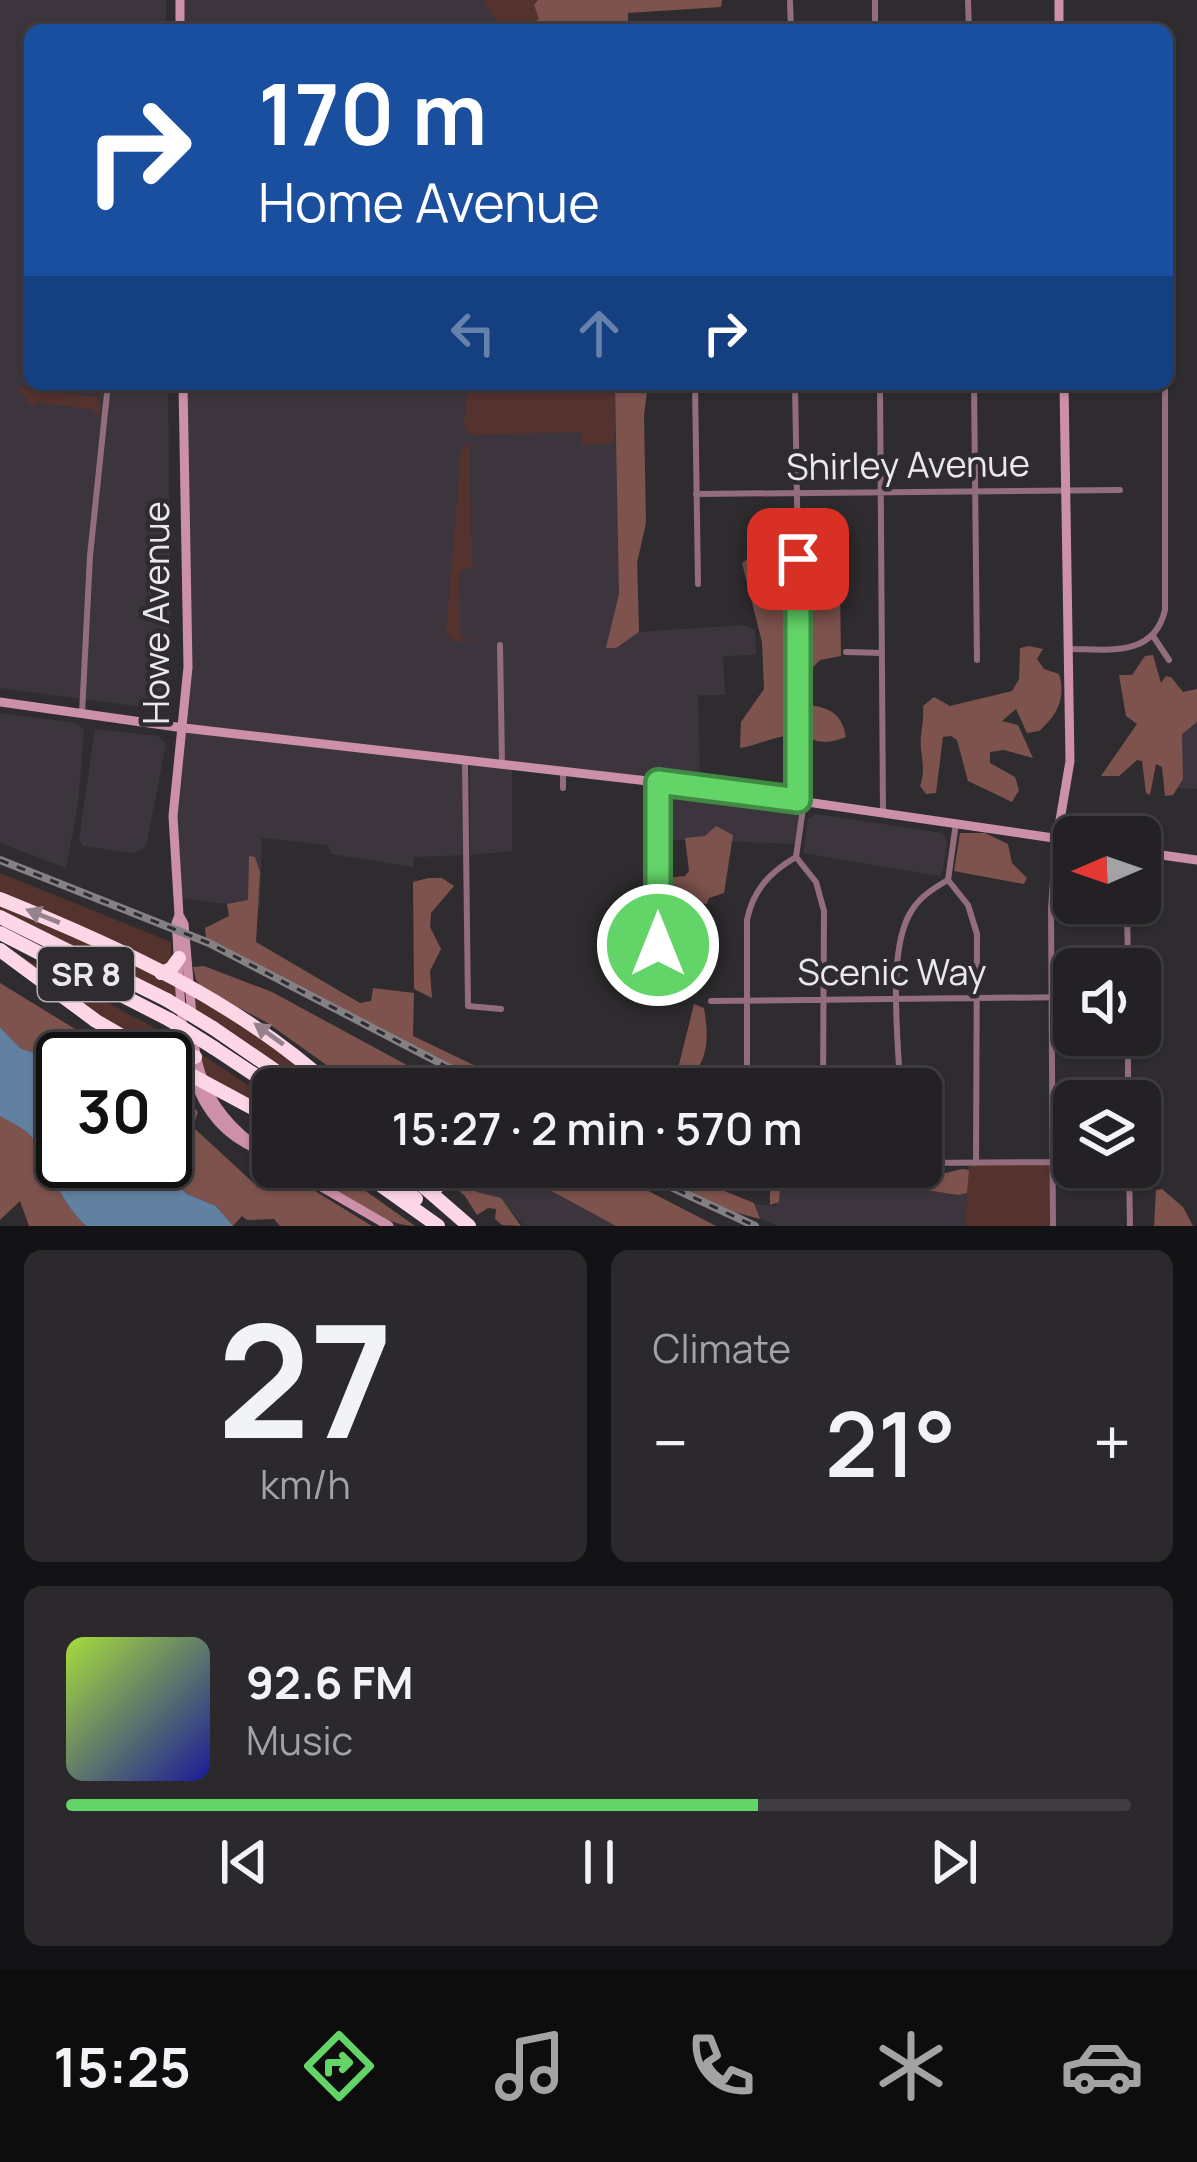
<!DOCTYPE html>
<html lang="en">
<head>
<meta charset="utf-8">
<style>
	:root { --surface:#232124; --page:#2b292c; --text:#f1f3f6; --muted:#a3a3a6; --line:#403e41; --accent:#63d468 }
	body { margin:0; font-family:Manrope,sans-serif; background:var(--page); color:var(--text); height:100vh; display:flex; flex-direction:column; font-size:45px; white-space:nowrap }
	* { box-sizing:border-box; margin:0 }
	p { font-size:39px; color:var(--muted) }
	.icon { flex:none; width:66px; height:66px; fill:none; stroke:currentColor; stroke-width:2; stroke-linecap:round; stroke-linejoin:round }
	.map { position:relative; height:1226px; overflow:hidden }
	.sheet { display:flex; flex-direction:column; gap:24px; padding:24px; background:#131214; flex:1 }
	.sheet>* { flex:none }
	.guide { position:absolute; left:24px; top:24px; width:1149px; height:366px; border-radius:18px; box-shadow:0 3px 9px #0004,0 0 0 3px var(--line); background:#1a4fa0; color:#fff; overflow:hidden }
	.needle { width:78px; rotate:268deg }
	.fabs { position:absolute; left:1053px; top:816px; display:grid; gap:24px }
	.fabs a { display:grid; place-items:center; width:108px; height:108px; border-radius:18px; background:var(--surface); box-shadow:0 3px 9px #0004,0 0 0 3px var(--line); font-size:60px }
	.speed { position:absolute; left:36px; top:1032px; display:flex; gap:24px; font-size:60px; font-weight:700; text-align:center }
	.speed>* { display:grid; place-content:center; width:156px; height:156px; border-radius:50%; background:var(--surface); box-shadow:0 3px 9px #0004,0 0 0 3px var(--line); line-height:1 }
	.speed .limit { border:6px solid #111; border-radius:18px; background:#fff; color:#111 }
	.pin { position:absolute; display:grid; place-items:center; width:102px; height:102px; color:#fff; margin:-51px; border-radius:24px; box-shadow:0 6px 18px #0006 }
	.me { position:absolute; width:132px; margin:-66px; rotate:0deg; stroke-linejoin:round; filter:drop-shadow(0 0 9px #0008) }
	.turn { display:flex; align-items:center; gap:42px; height:252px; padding:0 36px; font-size:54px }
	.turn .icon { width:156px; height:156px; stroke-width:2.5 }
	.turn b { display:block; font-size:84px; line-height:102px }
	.lanes { display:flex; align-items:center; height:114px; padding:0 36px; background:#0003; justify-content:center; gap:60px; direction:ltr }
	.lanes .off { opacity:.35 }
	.big { font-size:90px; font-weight:600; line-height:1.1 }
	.sheet .widget { flex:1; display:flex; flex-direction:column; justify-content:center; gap:18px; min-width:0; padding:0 42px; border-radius:18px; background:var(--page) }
	.sheet .dial { align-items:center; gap:0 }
	.dial b { font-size:156px; line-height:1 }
	.song { display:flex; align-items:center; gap:36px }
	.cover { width:144px; height:144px; border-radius:18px; background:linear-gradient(135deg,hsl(80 70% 55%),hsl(240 70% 35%)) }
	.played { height:12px; border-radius:6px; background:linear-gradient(90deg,var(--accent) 65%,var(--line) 65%) }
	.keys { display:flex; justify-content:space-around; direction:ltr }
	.heat { display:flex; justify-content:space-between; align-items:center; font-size:66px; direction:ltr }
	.sheet .tiles { flex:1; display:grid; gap:24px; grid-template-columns:1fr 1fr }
	.widget:last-child { grid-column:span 2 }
	.trip { position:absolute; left:252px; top:1068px; width:690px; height:120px; border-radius:18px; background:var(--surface); box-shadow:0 3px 9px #0004,0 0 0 3px var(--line); font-weight:600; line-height:120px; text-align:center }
	.menu { display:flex; height:192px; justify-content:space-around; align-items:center; background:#0e0d0e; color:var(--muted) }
	.menu .icon { width:84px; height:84px }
	.menu .active { color:var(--accent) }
	.menu b { font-size:54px; color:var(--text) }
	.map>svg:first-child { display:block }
</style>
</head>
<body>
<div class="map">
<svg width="1197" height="1226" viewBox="0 0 1197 1226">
	<rect width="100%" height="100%" fill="#2f2c30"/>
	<!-- built -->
	<path fill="#3c353e" d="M0,0H166V30H30V384H168L171,687L167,703L158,709L0,688Z
		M180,0H627L628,30H180Z
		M183,384H634L639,632L744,625L755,630L756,655L723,656L725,695H698L700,786L804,801L798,844L658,839L657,782L466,758L467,855L414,857L413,867L331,854L328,845L262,838L260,908L178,898L173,816L184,728Z
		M1197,704V789L1175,788L1173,705Z
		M0,713L76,723L84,730L78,804L66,868L0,843Z
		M95,729L158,736L166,744L146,846L134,853L83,846L79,840Z
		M470,761L512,767V851L470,855Z
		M816,814L942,833L947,841L943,869L940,876L803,853L808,819Z
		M449,1167H507L616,1226H524L501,1199L477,1192Z
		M887,1184L958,1195L967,1193L965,1226H778L760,1219L754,1204L776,1206L779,1186Z"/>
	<!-- green -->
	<path fill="#54322e" d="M483,0H538L534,6L540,19L526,30H501Z
		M468,384H615L614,444L581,445V432L470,435L464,425Z
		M16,387L96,397L99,393L100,413L94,416L95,410L36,402L33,407Z
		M471,443L475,446H469L472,563L478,565L459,571L460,632L464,639L479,640L454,642L446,633L461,450Z
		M0,873L171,942V964L165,967L0,898Z
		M0,905L101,948L176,987V1000L0,912Z
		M11,951L181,1042L182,1056L175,1058L119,1032Z
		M194,998L230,1014L327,1089H312L195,1011Z
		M197,1051L273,1102V1115L204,1077Z
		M1052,1162L1053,1226H965L969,1163Z"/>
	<!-- forest -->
	<path fill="#7e534e" d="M538,0H722L721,7L628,13V30H526L539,19L534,5Z
		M615,384H648L644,415L646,523L637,563L639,632L616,648H606L619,594Z
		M840,525L847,531L840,590L841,656L820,660L796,685L808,705C831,708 842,714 846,737C815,749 817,735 789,736C774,736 756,746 740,748L741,722L764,689L762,642L742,563L766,546L794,543L812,528Z
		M1029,646L1043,649L1037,659L1044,669L1059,674C1066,697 1058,715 1039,731L1027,733L1016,709L1002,721L1018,725L1033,758L1004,750L990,752V763L1015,777L1019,790L1012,802L968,781L957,740L951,736L943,737L936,793L926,794L920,786C927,767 919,753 921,736C922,725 924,717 923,706L934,697L950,706L1012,691L1019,679L1020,648Z
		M1153,655L1161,683L1166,676L1171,677L1183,692L1197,689V722L1182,734L1183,779L1173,795L1165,796L1162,767L1156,764L1150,795L1146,793L1142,761L1137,760L1119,776H1101L1137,724L1126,716L1119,675H1132L1145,656Z
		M716,826L733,835L724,893L709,898L707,904L696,903L690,894L670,897L663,891L666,878L685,876L689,871L685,838L705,836Z
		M960,833H985L1008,844L1012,863L1027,878L1024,884L954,871Z
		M249,856L255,857L260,872L256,942L360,1003L371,1001L373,988L414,993L413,1036L524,1089H493L206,939L205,928L229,916L227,904L248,900Z
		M428,878H442L454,886L431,913L430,927L441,949L430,971L432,998L414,989L413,882Z
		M204,966L272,992L451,1089H346L336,1081L335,1071L266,1022L204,990L196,980L193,967Z
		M0,983L124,1059H63V1072L45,1057L20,1048L0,1027Z
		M694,1004L704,1008C708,1032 710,1057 692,1075L694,1089H673Z
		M165,1083L177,1087L198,1112L193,1127L259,1188L275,1186L284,1172L372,1226H280L274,1219L247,1220L242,1216L233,1226L216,1206L187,1194L165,1174L143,1169L133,1161H165Z
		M0,1116C11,1122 26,1128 33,1139C55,1170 55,1197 86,1226H29L20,1201L0,1220Z
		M300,1167H332L415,1226C380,1226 329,1188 300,1167Z
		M431,1167H449L477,1192L501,1198L521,1226L502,1225L495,1219L496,1209L488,1208L477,1215L465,1196Z
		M507,1167H602L716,1226H616Z
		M637,1167H666L754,1203L760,1219L734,1212Z
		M962,1169L969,1170L967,1193L958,1195L887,1184L780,1186L779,1202L770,1205V1173L780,1171L946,1173Z
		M1162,1189L1183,1207L1193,1226H1154L1156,1190Z"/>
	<!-- water -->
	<path fill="#6281a0" d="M0,1027L20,1048L45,1057L63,1072V1161H133L143,1169L165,1174L187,1194L216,1206L233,1226H86C55,1197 55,1170 33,1139C26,1128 11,1123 0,1116Z"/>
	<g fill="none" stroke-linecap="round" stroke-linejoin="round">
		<!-- street -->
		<path stroke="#936d7c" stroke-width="6" d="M875,0V30
			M968,0L969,30
			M790,2L791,30
			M695,384L698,584
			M795,384L801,730L798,800
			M880,384L883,812
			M974,384L977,660
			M696,494L1120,490
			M1153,636L1169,660
			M500,645L502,763
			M1068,649C1107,649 1154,658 1165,610V384
			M846,652L882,653
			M82,714L90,556L108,384
			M465,762L468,1006L501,1009
			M563,770V788
			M658,782V993
			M956,823L948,880L968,905L977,934L976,1163
			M796,857L816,882L824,911L823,1089
			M1127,903L1128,969
			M711,1001L1074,997
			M1128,1035V1101
			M747,1089V920C753,890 770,872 796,857L804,801
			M900,1089C899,1042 886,949 912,910C921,896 934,888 948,880
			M921,1163L1052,1162
			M1129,1167L1130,1226
			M1053,1226L1051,908L1056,840"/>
		<!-- secondary -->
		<path stroke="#cd90a9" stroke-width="9" d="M180,0V30
			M1059,30V0
			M183,384L188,667L173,816L179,915L176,923C184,1006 169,1118 264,1152
			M0,702L184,728L718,789L1074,841
			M1057,838L1070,761L1064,384
			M1140,852L1197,860
			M179,915L184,924L192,1016
			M193,1033C198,1091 223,1126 273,1158
			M287,1167L389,1226"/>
		<!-- highway -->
		<path stroke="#fed7e7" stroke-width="14" d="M0,899C119,947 239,1002 334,1089
			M0,917L167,1000
			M0,933L170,1020
			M0,950L96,1021L162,1059
			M161,973L171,969L179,958
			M213,1028L302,1089
			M214,1048L276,1089
			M165,1061L273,1119
			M166,1061L195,1057
			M355,1167L438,1226
			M379,1167L416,1199
			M401,1167L469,1226
			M417,1167L437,1187"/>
		<!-- rail casing -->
		<g stroke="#848185" stroke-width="8">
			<path id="rail" d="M0,860L209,943L490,1089
				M628,1167L755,1226"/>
		</g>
		<!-- rail -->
		<use href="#rail" stroke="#2f2c30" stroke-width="3" stroke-dasharray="9" stroke-linecap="butt"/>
		<!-- highway-bridge -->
		<path stroke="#fed7e7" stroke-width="14" d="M167,1000L213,1028
			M170,1020L214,1048"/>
	</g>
	<!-- one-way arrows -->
	<defs><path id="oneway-solid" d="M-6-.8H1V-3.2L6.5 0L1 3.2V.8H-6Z" transform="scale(3)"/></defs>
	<g fill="#96828c">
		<use href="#oneway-solid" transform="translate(43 916) rotate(-158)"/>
		<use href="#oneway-solid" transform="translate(269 1034) rotate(-144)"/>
	</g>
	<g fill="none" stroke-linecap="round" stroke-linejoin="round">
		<!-- route casing -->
		<g stroke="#408a44" stroke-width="30">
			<path id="route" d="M658,945V782L798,800V559"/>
		</g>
		<!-- route -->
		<use href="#route" stroke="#63d468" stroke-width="21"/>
	</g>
	<g text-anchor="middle" stroke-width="9" stroke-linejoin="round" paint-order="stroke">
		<!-- shield labels -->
		<rect fill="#2f2c30" stroke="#b2b0b3" stroke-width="3" x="38" y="947" width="96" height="54" rx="9"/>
		<g font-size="33" font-weight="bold" fill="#eae8eb">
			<text x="86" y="986">SR 8</text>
		</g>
		<!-- street labels -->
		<g font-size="36" fill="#eae8eb" stroke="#2f2c30">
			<text transform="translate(908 465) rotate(-1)" y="13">Shirley Avenue</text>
			<text transform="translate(156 613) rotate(-90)" y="13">Howe Avenue</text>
			<text x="892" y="985">Scenic Way</text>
		</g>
	</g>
</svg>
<div class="fabs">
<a><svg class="needle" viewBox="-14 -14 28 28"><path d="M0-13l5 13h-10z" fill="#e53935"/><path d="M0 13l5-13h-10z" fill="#a3a3a6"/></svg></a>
<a><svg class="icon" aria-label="sound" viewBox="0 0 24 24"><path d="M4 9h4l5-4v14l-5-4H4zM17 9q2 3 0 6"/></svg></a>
<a><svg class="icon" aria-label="layers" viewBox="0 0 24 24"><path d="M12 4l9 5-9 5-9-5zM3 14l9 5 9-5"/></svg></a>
</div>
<div class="speed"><div class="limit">30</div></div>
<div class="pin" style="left:798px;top:559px;background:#d93025"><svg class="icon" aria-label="arrive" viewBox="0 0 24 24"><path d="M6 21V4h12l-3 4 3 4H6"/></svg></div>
<svg class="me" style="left:658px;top:945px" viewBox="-20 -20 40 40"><circle r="17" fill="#63d468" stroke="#fff" stroke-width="3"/><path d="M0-11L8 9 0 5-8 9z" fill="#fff"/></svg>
<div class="trip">15:27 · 2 min · 570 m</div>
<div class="guide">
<div class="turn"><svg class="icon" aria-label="right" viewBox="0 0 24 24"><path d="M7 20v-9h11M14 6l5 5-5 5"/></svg><div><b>170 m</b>Home Avenue</div></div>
<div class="lanes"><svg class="icon off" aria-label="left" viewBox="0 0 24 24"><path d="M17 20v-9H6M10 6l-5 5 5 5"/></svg><svg class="icon off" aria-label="ahead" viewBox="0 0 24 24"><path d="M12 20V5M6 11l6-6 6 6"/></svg><svg class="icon" aria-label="right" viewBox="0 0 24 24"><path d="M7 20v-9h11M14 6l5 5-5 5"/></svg></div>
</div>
</div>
<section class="sheet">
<div class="tiles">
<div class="widget dial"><b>27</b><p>km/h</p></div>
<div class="widget"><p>Climate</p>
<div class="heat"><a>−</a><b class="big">21°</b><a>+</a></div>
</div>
<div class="widget">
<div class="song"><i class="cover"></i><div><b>92.6 FM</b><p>Music</p></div></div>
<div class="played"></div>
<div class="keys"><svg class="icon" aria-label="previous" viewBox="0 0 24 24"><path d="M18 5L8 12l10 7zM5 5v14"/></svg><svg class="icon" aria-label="pause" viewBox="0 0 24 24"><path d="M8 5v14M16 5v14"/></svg><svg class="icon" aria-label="next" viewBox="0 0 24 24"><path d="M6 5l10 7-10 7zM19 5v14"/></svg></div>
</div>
</div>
</section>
<nav class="menu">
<b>15:25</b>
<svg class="icon active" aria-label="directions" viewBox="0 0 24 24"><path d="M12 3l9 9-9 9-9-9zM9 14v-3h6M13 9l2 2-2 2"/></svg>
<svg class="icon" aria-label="music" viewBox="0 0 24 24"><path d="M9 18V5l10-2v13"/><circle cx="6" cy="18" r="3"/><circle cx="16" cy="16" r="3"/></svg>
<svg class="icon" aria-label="phone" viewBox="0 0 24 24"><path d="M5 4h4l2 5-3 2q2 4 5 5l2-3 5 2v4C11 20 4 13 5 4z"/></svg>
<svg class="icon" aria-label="climate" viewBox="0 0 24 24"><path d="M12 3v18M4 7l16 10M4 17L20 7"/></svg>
<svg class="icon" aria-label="car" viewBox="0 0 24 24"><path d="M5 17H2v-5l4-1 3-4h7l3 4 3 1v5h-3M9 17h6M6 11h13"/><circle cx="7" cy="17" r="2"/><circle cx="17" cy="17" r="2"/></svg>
</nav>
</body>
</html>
